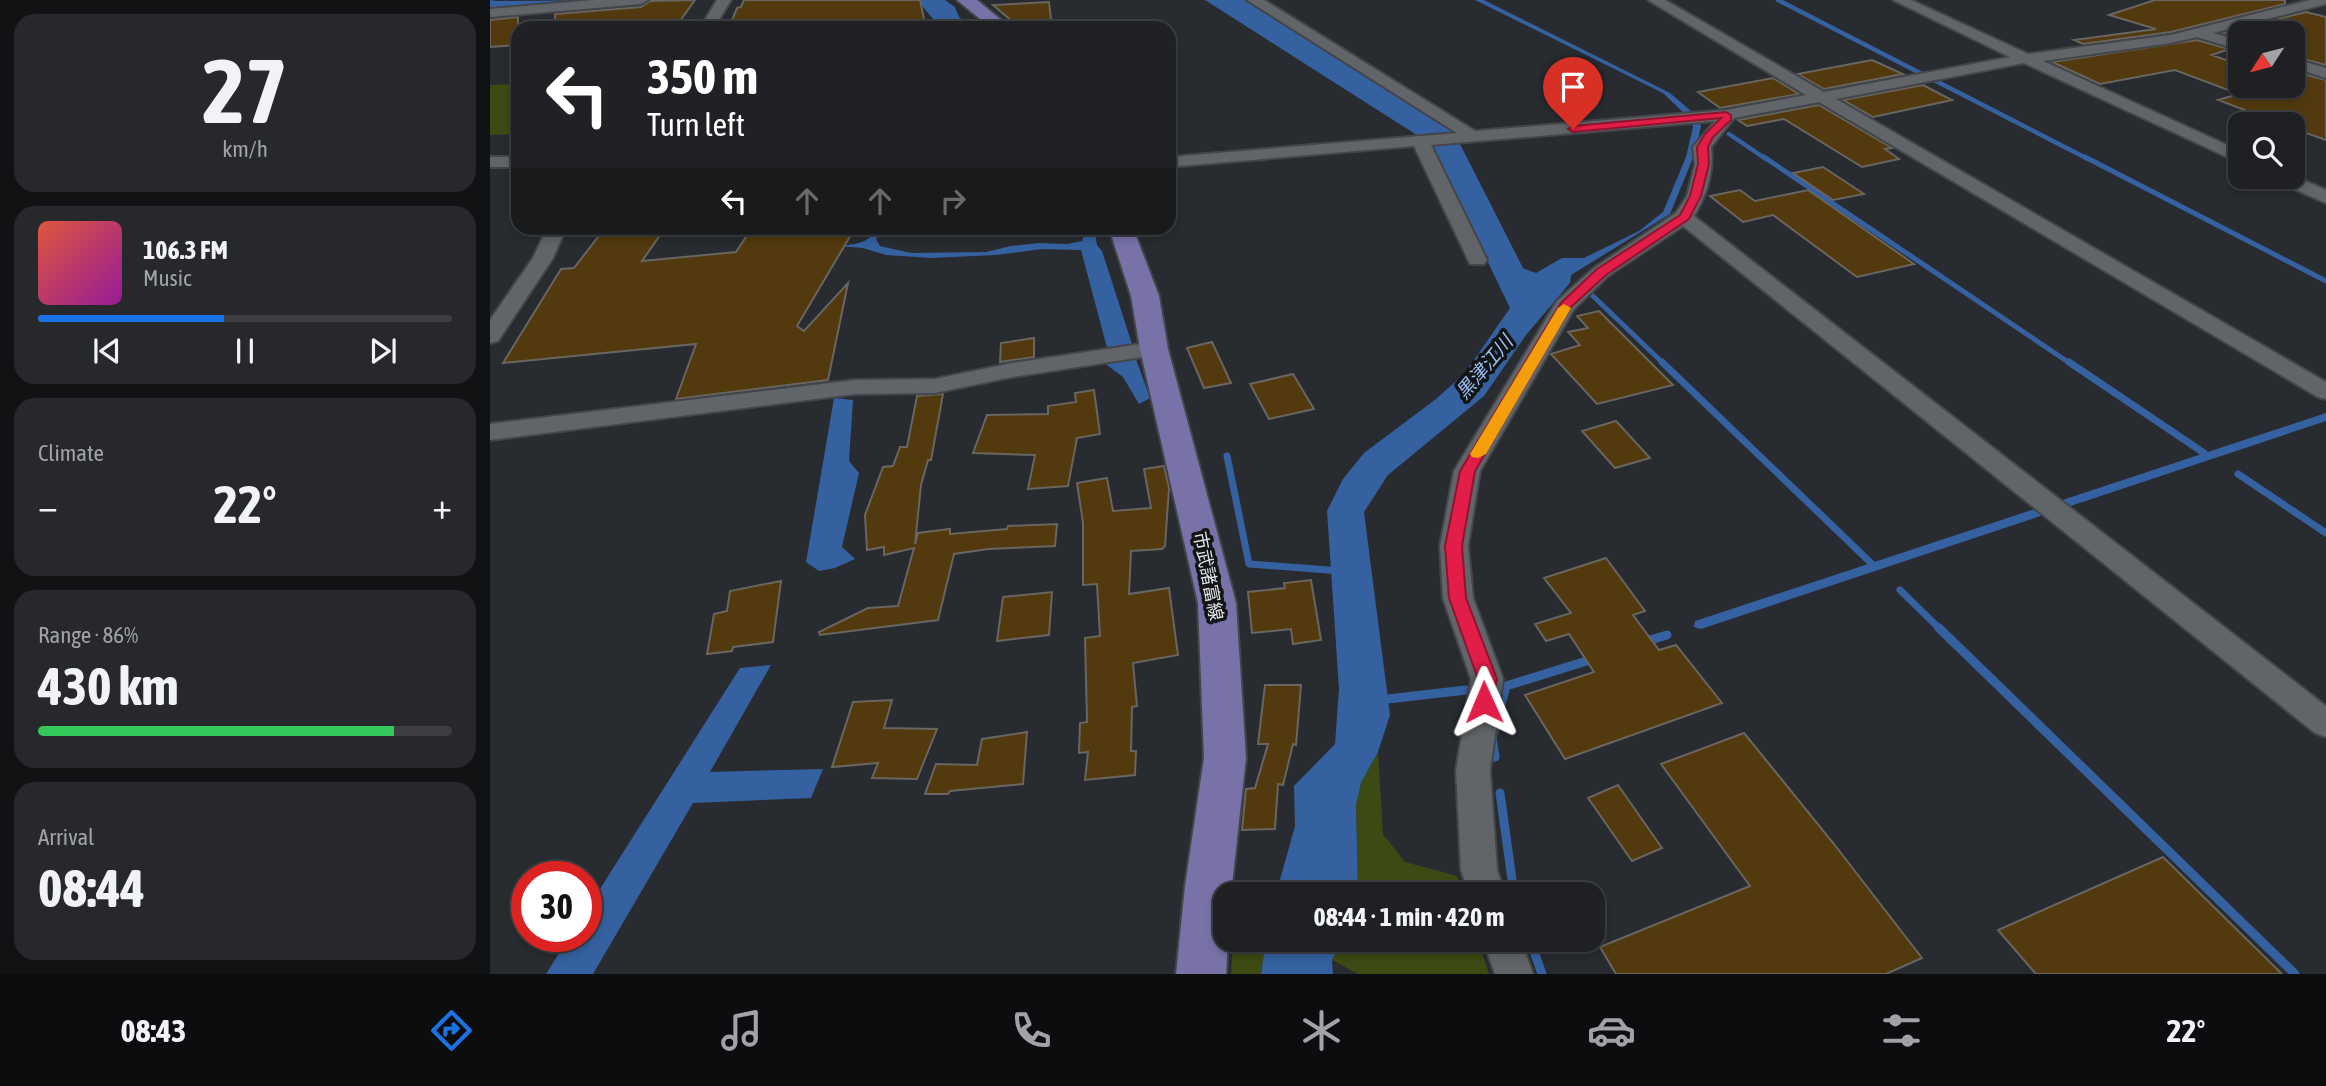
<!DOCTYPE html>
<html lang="en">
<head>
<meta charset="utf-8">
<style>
	:root { --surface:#1e2023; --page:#26282b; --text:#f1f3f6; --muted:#a1a3a6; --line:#3c3e41; --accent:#1a73e8 }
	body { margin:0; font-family:"Asap Condensed","Noto Sans JP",sans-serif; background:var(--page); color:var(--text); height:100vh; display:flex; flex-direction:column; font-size:26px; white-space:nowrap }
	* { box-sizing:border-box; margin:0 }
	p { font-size:23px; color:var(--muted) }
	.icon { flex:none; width:38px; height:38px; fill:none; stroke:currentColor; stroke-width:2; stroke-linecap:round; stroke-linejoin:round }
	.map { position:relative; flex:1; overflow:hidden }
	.panel { display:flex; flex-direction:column; gap:14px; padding:14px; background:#101213; width:490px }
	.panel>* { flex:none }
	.hud { position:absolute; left:21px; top:21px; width:665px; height:214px; border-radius:21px; box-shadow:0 4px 10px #0003,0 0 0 2px var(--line); background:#202124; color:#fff; overflow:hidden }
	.needle { width:46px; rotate:234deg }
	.tools { position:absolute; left:1738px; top:21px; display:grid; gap:14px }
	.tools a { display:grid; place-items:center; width:77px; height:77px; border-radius:14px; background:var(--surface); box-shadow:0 4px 10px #0003,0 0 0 2px var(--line); font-size:35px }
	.speed { position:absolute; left:21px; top:861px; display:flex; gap:14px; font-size:35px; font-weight:700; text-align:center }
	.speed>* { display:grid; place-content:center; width:91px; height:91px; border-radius:50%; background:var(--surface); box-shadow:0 4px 10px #0003,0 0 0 2px var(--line); line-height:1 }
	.speed .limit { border:10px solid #d22; background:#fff; color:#111 }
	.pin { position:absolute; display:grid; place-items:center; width:60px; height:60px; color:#fff; margin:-72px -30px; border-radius:50% 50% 50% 0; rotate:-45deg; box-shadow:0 0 7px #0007 }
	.pin .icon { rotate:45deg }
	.me { position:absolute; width:77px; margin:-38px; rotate:359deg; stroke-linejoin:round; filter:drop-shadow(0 0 5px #0008) }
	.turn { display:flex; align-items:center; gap:24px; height:147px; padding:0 21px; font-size:32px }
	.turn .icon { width:91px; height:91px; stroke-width:2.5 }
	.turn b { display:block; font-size:49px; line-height:60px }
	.lanes { display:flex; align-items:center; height:66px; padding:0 21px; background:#0003; justify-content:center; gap:35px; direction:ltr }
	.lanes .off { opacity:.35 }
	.big { font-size:52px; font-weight:700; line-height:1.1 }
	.panel .widget { flex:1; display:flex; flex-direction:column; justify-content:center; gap:10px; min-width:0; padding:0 24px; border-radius:21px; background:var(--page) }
	.panel .dial { align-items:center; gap:0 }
	.dial b { font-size:91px; line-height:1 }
	.song { display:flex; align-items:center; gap:21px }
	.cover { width:84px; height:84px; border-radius:10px; background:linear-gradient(135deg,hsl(10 70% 55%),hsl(300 70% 35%)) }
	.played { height:7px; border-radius:4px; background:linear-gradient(90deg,var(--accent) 45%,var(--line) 45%) }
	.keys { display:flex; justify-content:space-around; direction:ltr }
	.heat { display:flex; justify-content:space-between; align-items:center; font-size:38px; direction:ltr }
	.charge { height:10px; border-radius:5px; background:linear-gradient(90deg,#34c759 86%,var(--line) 0) }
	.trip { position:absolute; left:723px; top:882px; width:392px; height:70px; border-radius:21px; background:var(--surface); box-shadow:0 4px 10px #0003,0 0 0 2px var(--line); font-weight:700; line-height:70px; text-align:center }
	.tab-bar { display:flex; height:112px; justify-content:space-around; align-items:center; background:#0c0d0e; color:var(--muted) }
	.tab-bar .icon { width:49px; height:49px }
	.tab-bar .current { color:var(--accent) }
	.tab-bar b { font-size:32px; color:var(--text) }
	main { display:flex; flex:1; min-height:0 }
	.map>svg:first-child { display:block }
</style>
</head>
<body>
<main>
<section class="panel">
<div class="widget dial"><b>27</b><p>km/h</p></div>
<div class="widget">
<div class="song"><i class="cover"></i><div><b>106.3 FM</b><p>Music</p></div></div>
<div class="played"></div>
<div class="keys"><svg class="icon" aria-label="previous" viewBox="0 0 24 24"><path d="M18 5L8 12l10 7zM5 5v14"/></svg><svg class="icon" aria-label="pause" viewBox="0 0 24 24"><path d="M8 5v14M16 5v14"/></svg><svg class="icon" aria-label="next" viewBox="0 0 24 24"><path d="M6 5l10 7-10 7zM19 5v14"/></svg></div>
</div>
<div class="widget"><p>Climate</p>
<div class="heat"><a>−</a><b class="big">22°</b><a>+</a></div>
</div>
<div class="widget"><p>Range · 86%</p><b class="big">430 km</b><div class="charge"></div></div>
<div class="widget"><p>Arrival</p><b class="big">08:44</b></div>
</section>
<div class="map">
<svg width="1836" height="974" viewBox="0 0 1836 974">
	<rect width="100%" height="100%" fill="#282b2f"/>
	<!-- green -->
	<path fill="#3c4b13" d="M28,84V134L0,135V85Z
		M888,752L893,834L915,862L967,876L973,894H868L866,805L871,783Z
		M743,940H776L771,974H741Z
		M852,940H988L999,974H868L842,960Z"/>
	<!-- water -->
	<path fill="#3561a0" d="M0,0L6,1L117,0L0,10Z
		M422,0H455L465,7L469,17L482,28H451L432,6Z
		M715,0H755L964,131L957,135L970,144L1033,268L1046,273L1072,258H1094L1149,231L1173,212L1196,157L1203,127L1201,120L1173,93L985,0H994L1180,93L1208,117L1211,127L1203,158L1180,214L1081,275L1080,283L1036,335L994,396L898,475L874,512L900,715L888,752L871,783L866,805L868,894H786L805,826L804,786L845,744L849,689L837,511L853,479L874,453L946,399L975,373L1020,308L941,144Z
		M388,228H395L386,239L390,246L421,253L496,252L521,246L549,243L577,244L592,241L596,228H604L607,245L612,251L642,344L637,348L638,356L646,359L660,398L649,404L633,377L613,362L620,359L591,250L552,249L506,255L441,258L396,255L373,248L348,246C366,244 378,244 388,228Z
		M344,398L363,400L359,461L369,473L352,547L365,559L345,568L329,571L316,562Z
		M1836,413V421L1211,629L1204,627L1205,621Z
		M281,665L220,772L333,769L321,798L203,803L103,974H56L80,936H96V911L250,668Z
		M776,940H852L842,960L843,974H771Z"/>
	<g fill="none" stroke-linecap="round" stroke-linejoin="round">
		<!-- stream-far3 -->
		<path stroke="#3561a0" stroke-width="4.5" d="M1288,0L1434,75
			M1444,80L1598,159
			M1239,134L1276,159"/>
		<!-- stream-far2 -->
		<path stroke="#3561a0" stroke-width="5" d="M1274,157L1581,364
			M1595,157L1836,281
			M1103,296L1174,364"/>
		<!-- stream-far1 -->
		<path stroke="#3561a0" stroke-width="7" d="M1172,362L1381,563
			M1579,362L1714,453
			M737,456L759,564L851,571
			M1748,474L1836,533
			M1410,590L1451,630"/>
		<!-- stream -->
		<path stroke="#3561a0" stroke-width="9" d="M1449,628L1805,974
			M1154,642L1177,635
			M889,700L976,690
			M1005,757L1002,738L1016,686L1103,659
			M1010,793L1024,894
			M1040,940L1052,974"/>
	</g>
	<!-- building -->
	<path fill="#533a0e" stroke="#696560" stroke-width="2" d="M205,0L185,28H66L65,14L151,7L160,1Z
		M254,0H430L436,28H239L247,8L251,7Z
		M1665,0H1795V4L1681,32L1593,44L1584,40L1666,29L1619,15Z
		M559,2L562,28H530L503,5Z
		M1816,12L1836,17V65L1802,56V27L1785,33H1750V38L1733,33Z
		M28,17V45L0,47V20Z
		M1707,40L1739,49L1722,55L1750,65V94L1778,86H1802V79L1817,75L1836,80V140L1802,128V124L1781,120L1728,100L1749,94L1685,70L1610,84L1562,62Z
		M1382,60L1413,74L1334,89L1308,74Z
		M1283,78L1309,94L1230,108L1208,92Z
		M1433,85L1462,100L1383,117L1353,100Z
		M1329,105L1402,148L1395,149L1409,159L1372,167L1294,119L1257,126L1248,120Z
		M1333,167L1374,194L1343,200L1303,173Z
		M1250,190L1265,201L1318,190L1424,264L1367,277L1283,215L1253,222L1220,196Z
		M115,228H175L152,261L246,252L262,228H365L307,326L314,331L358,283L338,380L186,399L206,344L13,363L71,269L84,268Z
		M1109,311L1183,385L1107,404L1061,354L1090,345L1078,332L1098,328L1087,316Z
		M544,338V357L510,362L511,343Z
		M722,342L741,383L714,388L697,348Z
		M803,374L824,409L779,419L760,384Z
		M604,390L610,434L587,438L578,486L538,489L545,455L483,453L497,415L558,414V406L586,402L585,393Z
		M453,394L441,460H438L431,485L425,544L428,533L460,529V534L517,529L518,526L567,524L565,546L498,549L464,554L448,620L330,635L329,632L378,608L408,606L424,548L394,555V547L377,550L375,515L393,467L403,466L410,447H417L427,396Z
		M1126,421L1160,458L1125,468L1092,431Z
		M674,466L679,488L675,546L672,549L641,551L639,594L679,588L688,655L643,663L647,706L642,707L641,751H646L645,775L595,780L598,752L589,753L590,723L597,722L595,638L610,636L607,584L593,585V523L587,483L617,478L623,511L661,508L654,469Z
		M1116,558L1155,611L1143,615L1169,650L1186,645L1232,703L1075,759L1035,695L1104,672L1079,634L1056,641L1045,624L1081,613L1054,578Z
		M821,580L831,640L803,644L801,629L762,633L758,592L795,588L794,583Z
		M291,581L283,642L243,647L242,651L217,654L224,614L237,611L240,591Z
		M562,592L559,635L507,641L513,597Z
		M775,685H811L806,745L803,744L793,785L788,784L785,829L752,830L756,789L765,788L778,744H768Z
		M402,700L394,728L447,729L427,779L382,778L388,763L342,767L363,702Z
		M537,732L533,784L460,791L458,794H435L446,764L487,765L492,739Z
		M1254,733L1344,844L1432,958L1396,974H1126L1110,947L1260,886L1171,764Z
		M1128,785L1172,848L1142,861L1098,798Z
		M1673,857L1792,974H1546L1508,930Z"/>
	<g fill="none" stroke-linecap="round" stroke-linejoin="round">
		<!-- minor casing -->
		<g stroke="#434649" stroke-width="4">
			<path id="minor" d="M103,0H158L151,4L0,17V9Z
				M227,0H241L224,28H210Z
				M757,0H774L985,131L1236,110L1316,95L1158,0H1175L1334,92L1520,57L1403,0H1421L1538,54L1681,35L1820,0H1836V4L1723,33L1750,41V50L1707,37L1681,43L1553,61L1750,151V163L1534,63L1346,99L1836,382V399L1828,397L1329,102L1244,118L1221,147C1224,173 1217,194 1204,216L1836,706V737L1825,733L1193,226L1118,276L1084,309L990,471L978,546L983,598L1013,679L1000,770L1007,870L1015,894H979L971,870L966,770L981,679L953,598L950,546L964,471L1067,301L1104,268L1186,213L1197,196L1205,164L1203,147L1225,121L941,145L997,260L994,264H980L924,146L679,167V157L967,133Z
				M1802,58L1836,68V78L1802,67Z
				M0,157H28V167H0Z
				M1802,175L1836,190V203L1785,181L1782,177Z
				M57,228H76L63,258L8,341L0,343V320L43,258Z
				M664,342L672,344L675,349L672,354L522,377L445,393L365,394L0,440V424L365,380L445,379L522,363Z
				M993,940H1031L1043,974H1005Z"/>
		</g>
		<!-- major casing -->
		<g stroke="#434649" stroke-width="4">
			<path id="major" d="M467,0H487L521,28H501Z
				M619,228H643L669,296L678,349L746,603L756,758L741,894H735V940H738L736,974H686L695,886L714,758L708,603L650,349L641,296Z"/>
		</g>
		<!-- minor -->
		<use href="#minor" fill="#61656a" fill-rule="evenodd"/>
		<!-- major -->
		<use href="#major" fill="#7872a8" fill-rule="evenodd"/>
	</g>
	<!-- route -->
	<path fill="#e11d48" stroke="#92132f" stroke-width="2" d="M1236,112L1241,115V120L1223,137L1218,147L1219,164L1211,196L1199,219L1116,275L1080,308L985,471L972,546L976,598L1007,679L1000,707L994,709L987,707L984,702L988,679L959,598L955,546L970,471L1071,303L1107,269L1190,215L1200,196L1208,164L1207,147L1215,134L1231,118L1083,132L1078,129L1083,126Z"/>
	<!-- slow -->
	<path fill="#f59e0b" d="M1074,304L1081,308L996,454L988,458L982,457L980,454L1068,308Z"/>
	<g text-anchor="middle" stroke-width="7" stroke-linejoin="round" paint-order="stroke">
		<!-- street labels -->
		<g font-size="18" fill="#e3e5e8" stroke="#121415">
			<text transform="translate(718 576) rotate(79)" y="6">市武諸富線</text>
		</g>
		<!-- water labels -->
		<g font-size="19" font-style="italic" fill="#9cc1f6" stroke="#121415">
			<text transform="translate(994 367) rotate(-50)" y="7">黒津江川</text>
		</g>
	</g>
</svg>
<div class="tools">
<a><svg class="needle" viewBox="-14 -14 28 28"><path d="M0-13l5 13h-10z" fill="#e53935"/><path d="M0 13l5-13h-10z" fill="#a1a3a6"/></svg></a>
<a><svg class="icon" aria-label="search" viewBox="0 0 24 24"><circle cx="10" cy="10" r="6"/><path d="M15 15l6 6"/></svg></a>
</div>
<div class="speed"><div class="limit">30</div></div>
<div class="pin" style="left:1083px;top:129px;background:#d93025"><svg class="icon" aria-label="arrive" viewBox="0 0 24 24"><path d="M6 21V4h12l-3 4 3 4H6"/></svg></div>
<svg class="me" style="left:994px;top:702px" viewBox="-20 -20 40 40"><path d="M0-17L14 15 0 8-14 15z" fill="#e11d48" stroke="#fff" stroke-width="4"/></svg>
<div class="trip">08:44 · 1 min · 420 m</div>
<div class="hud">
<div class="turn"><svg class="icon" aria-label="left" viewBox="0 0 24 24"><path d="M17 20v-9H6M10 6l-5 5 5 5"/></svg><div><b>350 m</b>Turn left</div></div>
<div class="lanes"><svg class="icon" aria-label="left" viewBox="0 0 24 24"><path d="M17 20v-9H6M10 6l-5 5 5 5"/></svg><svg class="icon off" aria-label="ahead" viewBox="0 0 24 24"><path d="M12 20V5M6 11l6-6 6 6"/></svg><svg class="icon off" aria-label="ahead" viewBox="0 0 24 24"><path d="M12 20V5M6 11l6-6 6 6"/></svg><svg class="icon off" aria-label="right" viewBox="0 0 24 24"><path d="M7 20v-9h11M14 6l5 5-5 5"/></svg></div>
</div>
</div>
</main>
<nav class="tab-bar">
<b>08:43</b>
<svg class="icon current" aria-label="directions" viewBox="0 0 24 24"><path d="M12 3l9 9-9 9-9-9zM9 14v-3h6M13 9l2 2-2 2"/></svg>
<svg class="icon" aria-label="music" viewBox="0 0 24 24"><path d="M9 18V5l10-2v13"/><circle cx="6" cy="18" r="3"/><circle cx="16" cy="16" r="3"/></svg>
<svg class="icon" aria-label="phone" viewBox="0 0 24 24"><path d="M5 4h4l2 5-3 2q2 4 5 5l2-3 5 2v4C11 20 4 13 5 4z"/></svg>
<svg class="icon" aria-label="climate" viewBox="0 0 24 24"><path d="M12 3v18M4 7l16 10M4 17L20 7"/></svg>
<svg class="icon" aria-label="car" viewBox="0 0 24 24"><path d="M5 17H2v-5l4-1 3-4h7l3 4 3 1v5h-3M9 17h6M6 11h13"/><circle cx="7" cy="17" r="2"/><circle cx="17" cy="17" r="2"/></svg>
<svg class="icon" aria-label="filters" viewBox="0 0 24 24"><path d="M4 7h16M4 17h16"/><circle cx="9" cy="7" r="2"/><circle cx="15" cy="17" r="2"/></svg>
<b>22°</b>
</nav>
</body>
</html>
